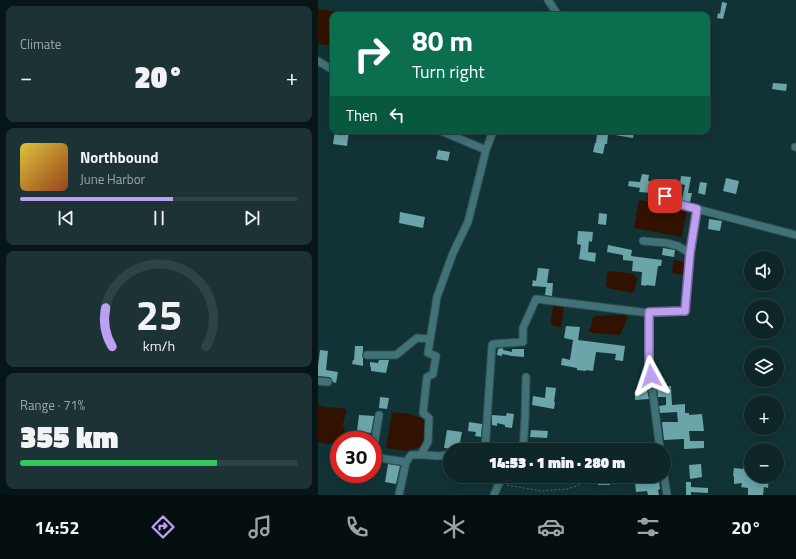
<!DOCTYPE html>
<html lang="en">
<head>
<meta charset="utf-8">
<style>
	:root { --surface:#0e2628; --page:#1c3234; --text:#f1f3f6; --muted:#9ba5a8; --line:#2e4345; --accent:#bca0f2 }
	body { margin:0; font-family:"Titillium Web",sans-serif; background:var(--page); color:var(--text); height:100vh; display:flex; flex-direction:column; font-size:15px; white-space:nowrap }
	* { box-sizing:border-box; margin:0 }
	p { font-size:13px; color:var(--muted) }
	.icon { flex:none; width:22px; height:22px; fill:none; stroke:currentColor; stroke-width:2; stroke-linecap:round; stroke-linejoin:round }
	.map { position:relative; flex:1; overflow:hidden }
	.side { display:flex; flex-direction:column; gap:6px; padding:6px; background:#081516; width:318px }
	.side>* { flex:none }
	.banner { position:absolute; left:12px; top:12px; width:380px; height:122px; border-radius:8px; box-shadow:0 2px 10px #0003,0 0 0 1px var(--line); background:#0b6e4f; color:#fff; overflow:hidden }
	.fabs { position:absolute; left:426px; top:251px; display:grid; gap:8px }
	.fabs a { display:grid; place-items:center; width:40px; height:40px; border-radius:50%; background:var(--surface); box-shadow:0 2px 10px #0003,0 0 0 1px var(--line); font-size:20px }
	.speed { position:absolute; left:12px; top:431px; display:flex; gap:8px; font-size:20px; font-weight:700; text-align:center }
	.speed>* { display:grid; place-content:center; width:52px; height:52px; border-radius:50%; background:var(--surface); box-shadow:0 2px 10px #0003,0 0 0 1px var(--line); line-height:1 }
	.speed .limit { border:6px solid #d22; background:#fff; color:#111 }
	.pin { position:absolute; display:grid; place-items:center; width:34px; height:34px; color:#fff; margin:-17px; border-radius:8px; box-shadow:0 2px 6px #0006 }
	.me { position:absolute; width:44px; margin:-22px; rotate:355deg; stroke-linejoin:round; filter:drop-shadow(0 0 3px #0008) }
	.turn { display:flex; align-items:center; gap:14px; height:84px; padding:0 16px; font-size:18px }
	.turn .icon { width:52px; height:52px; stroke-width:2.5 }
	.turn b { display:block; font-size:28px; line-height:34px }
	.then { display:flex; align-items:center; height:38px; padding:0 16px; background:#0003; gap:8px; font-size:15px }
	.big { font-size:30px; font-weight:800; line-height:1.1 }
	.side .card { flex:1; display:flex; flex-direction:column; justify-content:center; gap:6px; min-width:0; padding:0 14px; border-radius:8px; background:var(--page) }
	.side .dial { align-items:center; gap:0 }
	.dial svg { height:104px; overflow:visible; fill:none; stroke:var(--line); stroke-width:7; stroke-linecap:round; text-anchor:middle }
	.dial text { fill:var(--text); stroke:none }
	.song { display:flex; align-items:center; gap:12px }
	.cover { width:48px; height:48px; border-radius:6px; background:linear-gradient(135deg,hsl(50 70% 55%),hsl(20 70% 35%)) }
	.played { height:4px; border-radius:2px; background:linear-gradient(90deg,var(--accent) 55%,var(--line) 55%) }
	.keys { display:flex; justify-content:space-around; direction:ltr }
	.heat { display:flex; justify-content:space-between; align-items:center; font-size:22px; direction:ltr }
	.charge { height:6px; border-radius:3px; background:linear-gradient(90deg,#34c759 71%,var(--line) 0) }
	.trip { position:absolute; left:125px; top:443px; width:228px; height:40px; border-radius:20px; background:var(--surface); box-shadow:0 2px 10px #0003,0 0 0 1px var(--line); font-weight:800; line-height:40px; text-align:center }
	.dock { display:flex; height:64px; justify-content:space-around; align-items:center; background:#060f10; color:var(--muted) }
	.dock .icon { width:28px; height:28px }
	.dock .on { color:var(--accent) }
	.dock b { font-size:18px; color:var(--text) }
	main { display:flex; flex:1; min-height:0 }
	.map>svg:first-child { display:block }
</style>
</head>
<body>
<main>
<section class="side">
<div class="card"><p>Climate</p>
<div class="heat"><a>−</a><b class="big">20°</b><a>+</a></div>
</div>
<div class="card">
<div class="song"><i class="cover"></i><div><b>Northbound</b><p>June Harbor</p></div></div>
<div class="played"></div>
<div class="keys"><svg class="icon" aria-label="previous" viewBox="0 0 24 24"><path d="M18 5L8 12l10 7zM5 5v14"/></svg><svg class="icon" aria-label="pause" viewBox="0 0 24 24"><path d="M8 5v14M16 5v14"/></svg><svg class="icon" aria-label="next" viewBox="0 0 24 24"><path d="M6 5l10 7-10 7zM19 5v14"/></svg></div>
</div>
<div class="card dial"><svg viewBox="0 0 100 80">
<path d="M14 69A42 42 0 1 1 86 69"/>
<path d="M14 69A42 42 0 0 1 9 39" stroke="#bca0f2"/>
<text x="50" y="56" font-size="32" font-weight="700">25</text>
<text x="50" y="72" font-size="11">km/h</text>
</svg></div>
<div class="card"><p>Range · 71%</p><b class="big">355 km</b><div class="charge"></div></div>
</section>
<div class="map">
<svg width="478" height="495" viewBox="0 0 478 495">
	<rect width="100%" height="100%" fill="#123336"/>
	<!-- water -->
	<path fill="#311200" d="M0,9L24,12L31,15H15V46L0,44Z
		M321,200L369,209L364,237L316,228Z
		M356,260L369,262L367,275L354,273Z
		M295,271L316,274L319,279L316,292L315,293L290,288L288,286L289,274L290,272Z
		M236,304L246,305V307L243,327H241L233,325V317Z
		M294,315H305L310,317L302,335L274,333L270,331L273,327L274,319L277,316Z
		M0,404L6,407L25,408L29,411C25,422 23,425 29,436L27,440H21V444H8L0,442Z
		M74,412L93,414L100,417L107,418L109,422L107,444L104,447L95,449L89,451L68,448Z"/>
	<!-- building -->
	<path fill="#6ba5aa" d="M404,2L409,3L405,19L399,18L400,13L402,14Z
		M455,83L469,84L468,91L454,89Z
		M17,131H31L29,146L15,144Z
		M297,131H316L315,138L297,135Z
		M279,134L290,135L289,144H287L285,154L275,152L277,143H278Z
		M120,150L132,152L130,161L118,159Z
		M324,174L331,175L330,181L335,182L333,193L321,192L322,188L310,186L311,181L322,182Z
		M363,176L373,177L370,193H374L372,202L364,200L367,185L362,184Z
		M408,178L421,181L418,194L405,191Z
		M382,182L389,183L387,195L380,193Z
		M82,212L107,217L105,228L81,223Z
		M281,213L289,214L288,225L280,224Z
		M391,219L404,221L402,231L390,229Z
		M260,231L275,232L274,242L271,241L270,252L278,253L277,262L261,259L263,245L259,244Z
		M290,245L314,250L313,256L344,260L343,266H340L337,286L328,285V286L323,285L324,272L314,271L315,261L305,260V255L289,252Z
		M345,248L357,250L356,257L344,255Z
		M220,268L231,269L229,283H235L234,296L227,295L228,287L214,286L215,280L218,281Z
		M248,326L262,327L260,340L307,346L305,361L297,360L298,354L278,352L275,371L268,370V371L259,370V368L243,365L244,358L252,360L255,340L246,338Z
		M37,346H45V352L44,355L45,358V366L34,364L35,360H36Z
		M185,348V350L194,352V349H206V357L194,356L184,354V356L179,355L180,349Z
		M2,350L10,351L8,370L20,372L18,383L15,382L13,378L11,377L0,376V366Z
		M61,360H71L68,373L53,371V367H52V362L60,363Z
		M353,386L354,405L367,404V413H371V415L384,414L386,431H371L372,441H386V448L366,449V439L346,440L344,422H360L359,412L342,413L341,406L348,405V397H340L339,387Z
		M228,387L238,388L236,402H237L236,409L214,405L215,396L227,398Z
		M317,390H329L331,399L317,400Z
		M62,397L71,398L69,409L61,408Z
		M189,413L196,414L194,428L187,427V425L179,423V426L174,425V415L188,416Z
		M41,415L56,416L53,433L39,431Z
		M151,422L164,424L163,437L157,436L158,432L150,431Z
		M129,430L144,432L142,442L145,443L144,450L126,448Z
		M213,430L230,431L229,438L212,437Z
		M70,464L82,466L78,484L67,482Z
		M383,464L384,477L372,479L371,465Z
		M426,466L433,467V476H451L450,488L446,487L445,495H430V488L423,487L424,483L416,484V476H415L416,468L425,469Z
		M291,476L292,485H280V477Z
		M341,480L342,489L340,490L341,495H330L329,491L318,492L317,482Z
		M368,482H373V487L390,488V493L373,492V495H368Z"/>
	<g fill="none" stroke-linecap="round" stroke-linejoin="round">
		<!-- street casing -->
		<g stroke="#315053" stroke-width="9">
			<path id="street" d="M230,0L240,15
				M0,61L15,70
				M123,131L168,150
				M477,147H478
				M347,196C355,204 368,206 379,209
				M325,241L349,243L360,246L372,253
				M49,355H78L99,338L112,339
				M0,381L10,382
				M167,450L174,345L175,344L205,342V328L218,299L331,313
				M205,450L207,419L208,377
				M342,450L331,363V313L367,311L372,253L379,209L478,235
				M55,452L61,415
				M103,454L110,442L111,418L105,413L109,377L115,374L118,356L110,353L119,297L135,253L150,222L168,150L175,131
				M55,457L88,462
				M170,476L181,483L176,495
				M346,476L349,495
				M181,483L188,476
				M81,495L88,462L93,455C104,454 109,455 119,456C124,456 127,454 132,455"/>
		</g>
		<!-- path -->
		<path stroke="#4f6c6e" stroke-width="1" stroke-dasharray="2 2" stroke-linecap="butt" d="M189,485L223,491L249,489L259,486L270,479L280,476"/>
		<!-- street -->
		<use href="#street" stroke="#407277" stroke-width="7"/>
	</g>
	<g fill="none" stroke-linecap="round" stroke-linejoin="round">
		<!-- route casing -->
		<g stroke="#7a689d" stroke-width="10">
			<path id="route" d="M333,376L331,363V312L367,311L372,253L379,209C368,206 355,204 347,196"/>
		</g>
		<!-- route -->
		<use href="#route" stroke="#bca0f2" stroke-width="7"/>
	</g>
</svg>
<div class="fabs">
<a><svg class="icon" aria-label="sound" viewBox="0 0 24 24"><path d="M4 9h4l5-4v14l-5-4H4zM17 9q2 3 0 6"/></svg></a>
<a><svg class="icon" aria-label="search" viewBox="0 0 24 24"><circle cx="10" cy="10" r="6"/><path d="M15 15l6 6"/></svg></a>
<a><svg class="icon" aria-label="layers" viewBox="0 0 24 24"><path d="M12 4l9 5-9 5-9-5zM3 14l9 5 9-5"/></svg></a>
<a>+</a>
<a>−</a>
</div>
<div class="speed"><div class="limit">30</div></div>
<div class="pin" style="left:347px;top:196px;background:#d93025"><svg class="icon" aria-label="arrive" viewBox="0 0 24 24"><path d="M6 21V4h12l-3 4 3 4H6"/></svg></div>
<svg class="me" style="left:333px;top:376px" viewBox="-20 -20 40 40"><path d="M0-17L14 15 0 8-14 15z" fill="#bca0f2" stroke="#fff" stroke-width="4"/></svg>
<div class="trip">14:53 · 1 min · 280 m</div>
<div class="banner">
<div class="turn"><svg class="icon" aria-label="right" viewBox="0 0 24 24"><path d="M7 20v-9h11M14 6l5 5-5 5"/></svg><div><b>80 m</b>Turn right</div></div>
<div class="then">Then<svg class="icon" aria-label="left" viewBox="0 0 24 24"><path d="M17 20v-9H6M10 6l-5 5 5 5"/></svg></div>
</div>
</div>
</main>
<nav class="dock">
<b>14:52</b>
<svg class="icon on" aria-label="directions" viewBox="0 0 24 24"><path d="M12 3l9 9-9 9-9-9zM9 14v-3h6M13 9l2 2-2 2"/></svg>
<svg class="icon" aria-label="music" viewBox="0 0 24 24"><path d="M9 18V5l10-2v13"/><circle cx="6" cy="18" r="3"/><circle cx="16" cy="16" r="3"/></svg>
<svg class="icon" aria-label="phone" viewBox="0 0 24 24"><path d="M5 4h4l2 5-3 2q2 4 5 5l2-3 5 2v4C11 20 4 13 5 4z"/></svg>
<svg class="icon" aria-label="climate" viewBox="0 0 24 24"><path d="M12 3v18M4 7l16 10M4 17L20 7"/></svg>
<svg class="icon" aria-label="car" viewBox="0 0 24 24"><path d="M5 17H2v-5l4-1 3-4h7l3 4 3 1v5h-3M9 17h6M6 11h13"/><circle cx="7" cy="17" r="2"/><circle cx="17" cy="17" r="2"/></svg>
<svg class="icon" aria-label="filters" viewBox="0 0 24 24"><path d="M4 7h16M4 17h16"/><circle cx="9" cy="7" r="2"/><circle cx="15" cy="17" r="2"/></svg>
<b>20°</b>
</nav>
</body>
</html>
